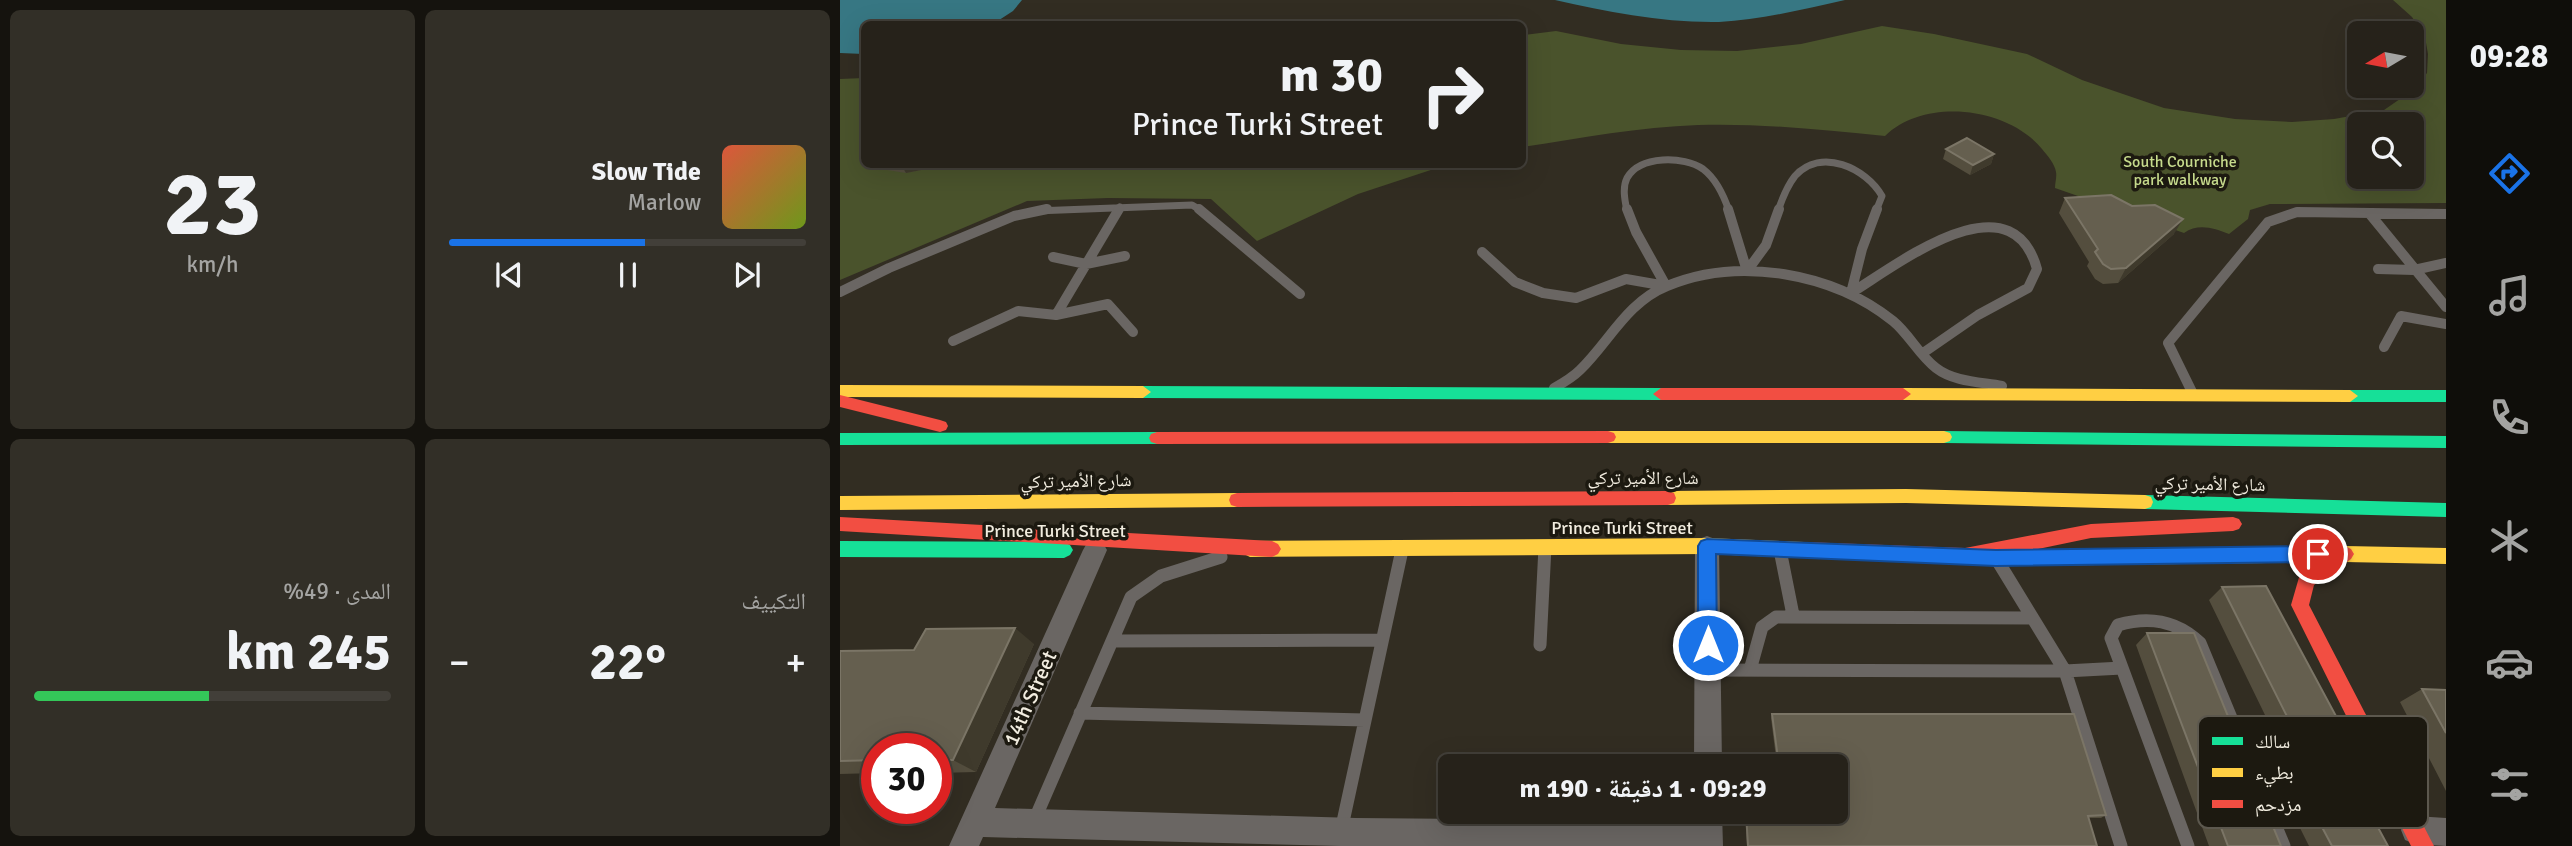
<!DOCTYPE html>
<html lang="ar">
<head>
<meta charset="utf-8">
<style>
	:root { --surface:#26221a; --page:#322f27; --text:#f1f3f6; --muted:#a4a4a2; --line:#423f39; --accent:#1a73e8 }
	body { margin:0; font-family:Signika,"Noto Naskh Arabic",sans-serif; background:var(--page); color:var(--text); direction:rtl; height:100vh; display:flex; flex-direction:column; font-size:26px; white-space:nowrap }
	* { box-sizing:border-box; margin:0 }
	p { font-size:23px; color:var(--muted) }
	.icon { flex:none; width:38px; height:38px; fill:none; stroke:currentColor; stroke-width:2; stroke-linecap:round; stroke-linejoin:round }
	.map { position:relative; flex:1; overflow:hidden; direction:ltr }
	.drawer { display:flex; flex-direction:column; gap:10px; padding:10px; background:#15130e; width:840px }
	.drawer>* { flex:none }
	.hud { position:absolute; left:21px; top:21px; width:665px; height:147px; border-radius:10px; box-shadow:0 7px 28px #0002,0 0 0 2px var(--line); direction:rtl; background:#26221a; color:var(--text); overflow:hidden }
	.needle { width:46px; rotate:260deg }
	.tools { position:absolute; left:1507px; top:21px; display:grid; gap:14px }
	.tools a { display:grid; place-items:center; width:77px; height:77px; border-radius:10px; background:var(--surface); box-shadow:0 7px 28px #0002,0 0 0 2px var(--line); font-size:35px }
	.speed { position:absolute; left:21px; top:733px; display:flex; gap:14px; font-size:35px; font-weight:700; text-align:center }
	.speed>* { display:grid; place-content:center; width:91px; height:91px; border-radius:50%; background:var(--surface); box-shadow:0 7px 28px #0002,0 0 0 2px var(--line); line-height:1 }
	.speed .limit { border:10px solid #d22; background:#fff; color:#111 }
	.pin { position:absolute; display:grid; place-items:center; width:60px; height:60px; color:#fff; margin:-30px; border:4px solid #fff; border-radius:50%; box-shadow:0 2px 7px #0007 }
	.me { position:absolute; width:77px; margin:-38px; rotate:0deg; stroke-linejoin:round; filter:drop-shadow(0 0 5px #0008) }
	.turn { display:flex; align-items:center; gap:24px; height:147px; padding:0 28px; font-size:32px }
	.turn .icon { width:91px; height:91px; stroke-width:2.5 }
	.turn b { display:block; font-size:49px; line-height:60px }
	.big { font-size:52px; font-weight:800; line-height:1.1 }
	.drawer .widget { flex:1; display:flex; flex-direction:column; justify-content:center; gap:10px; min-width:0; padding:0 24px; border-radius:10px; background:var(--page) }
	.drawer .dial { align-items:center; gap:0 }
	.dial b { font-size:91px; line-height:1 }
	.song { display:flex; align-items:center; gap:21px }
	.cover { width:84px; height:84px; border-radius:10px; background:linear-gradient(135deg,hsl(10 70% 55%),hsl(80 70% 35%)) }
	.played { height:7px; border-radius:4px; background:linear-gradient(90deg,var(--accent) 55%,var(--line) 55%) }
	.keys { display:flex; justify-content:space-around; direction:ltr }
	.heat { display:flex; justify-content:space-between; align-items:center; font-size:38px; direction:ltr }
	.charge { height:10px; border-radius:5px; background:linear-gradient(90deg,#34c759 49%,var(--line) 0) }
	.drawer .tiles { flex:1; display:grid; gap:10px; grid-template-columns:repeat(2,1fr) }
	.trip { position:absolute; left:598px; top:754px; width:410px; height:70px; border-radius:10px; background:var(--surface); box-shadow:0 7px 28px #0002,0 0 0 2px var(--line); font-weight:800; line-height:70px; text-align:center; direction:rtl }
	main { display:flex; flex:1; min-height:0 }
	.tab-bar { display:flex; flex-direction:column; width:126px; justify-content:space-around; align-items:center; background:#0f0e0a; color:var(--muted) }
	.tab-bar .icon { width:49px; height:49px }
	.tab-bar .current { color:var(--accent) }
	.tab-bar b { font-size:32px; color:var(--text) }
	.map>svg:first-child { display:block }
</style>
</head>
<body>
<main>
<nav class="tab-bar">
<b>09:28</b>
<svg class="icon current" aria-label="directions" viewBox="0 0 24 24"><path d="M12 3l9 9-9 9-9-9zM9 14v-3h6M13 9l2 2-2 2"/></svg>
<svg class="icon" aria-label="music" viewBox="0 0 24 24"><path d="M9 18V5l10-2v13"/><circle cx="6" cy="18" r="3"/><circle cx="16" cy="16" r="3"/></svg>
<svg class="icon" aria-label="phone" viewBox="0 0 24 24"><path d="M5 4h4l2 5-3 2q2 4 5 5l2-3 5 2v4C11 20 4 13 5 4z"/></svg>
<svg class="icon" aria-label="climate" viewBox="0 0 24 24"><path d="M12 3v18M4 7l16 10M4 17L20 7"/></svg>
<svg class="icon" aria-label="car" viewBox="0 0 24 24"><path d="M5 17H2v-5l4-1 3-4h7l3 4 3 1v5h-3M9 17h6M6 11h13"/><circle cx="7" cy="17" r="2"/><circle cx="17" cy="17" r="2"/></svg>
<svg class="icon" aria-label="filters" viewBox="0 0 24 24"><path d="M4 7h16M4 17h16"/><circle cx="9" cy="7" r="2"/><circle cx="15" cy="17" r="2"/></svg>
</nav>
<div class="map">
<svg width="1606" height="846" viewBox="0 0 1606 846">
	<rect width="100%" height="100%" fill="#322d22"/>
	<!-- green -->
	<path fill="#4a532c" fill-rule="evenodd" d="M1553,0H1606V203L1430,204L1410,210L1408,219L1389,234C1374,228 1358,223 1344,233L1215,188C1215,183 1217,177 1216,172C1215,164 1207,155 1202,149C1168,107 1085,97 1045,136C982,130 920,123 858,125C799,127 741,138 683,147V35L716,31L781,44L841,50L897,51L961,44L1042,26L1094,34L1187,54L1242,80L1324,108L1395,119L1452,122L1494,119L1544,110L1573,90L1587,73L1588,54L1585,37L1572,17ZM1519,124H1572V177H1519Z
		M24,78V164L606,165L518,194L417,241L371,199L268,198L187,201L0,280V79Z"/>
	<!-- water -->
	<path fill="#377783" d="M0,0H182L173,11L153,24H24V54L0,53Z
		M715,0H1005C964,9 921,20 879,22C823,23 768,12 715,0Z"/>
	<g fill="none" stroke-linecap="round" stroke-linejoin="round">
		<!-- lane-far2 -->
		<path stroke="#6a6663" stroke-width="7" d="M195,211L352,205L362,211
			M278,211L280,207
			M787,211C785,201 782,188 787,178C800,155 844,156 863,169C876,179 884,196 889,211
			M938,211C942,199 947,186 955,176C981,147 1026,168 1042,196L1036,211"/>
		<!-- lane-far1 -->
		<path stroke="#6a6663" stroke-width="10" d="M359,209L460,294
			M787,209L796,232L826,286
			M888,209L907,271
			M1529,213L1606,307
			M642,252L675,282L703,293L736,298L786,279L826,286
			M213,257L246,264L285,256
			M1538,269L1574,270L1606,263
			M907,271L926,245L939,209
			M0,292L49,268L174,216L207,209
			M1011,293L1022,249L1037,209
			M1011,293C1057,265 1171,175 1197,269L1188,288L1138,315L1083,353
			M216,315L279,209
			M113,341L178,311L216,315L268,304L293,332
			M1544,347L1561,316L1606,324
			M714,388C723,383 733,377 740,370C769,342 787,302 827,286C899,256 993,273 1053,321C1069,334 1079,355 1096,368C1114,382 1141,382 1162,386
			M1354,396L1328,343L1428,222L1457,212L1606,214"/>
		<!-- lane -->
		<path stroke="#6a6663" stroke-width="13" d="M940,550L953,615
			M1159,563L1225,671L1281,846
			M272,641L542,640
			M700,645L705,547
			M868,670L1225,671L1282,668
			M910,670L922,627L936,617L1192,618
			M240,713L525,720
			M194,821L291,597L321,576L381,557
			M501,831L562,550
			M1348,846L1271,638L1278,625C1309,616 1336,620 1360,643L1444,846"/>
		<!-- street -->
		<path fill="#6a6663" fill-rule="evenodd" d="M867,536L875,539L879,546L882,766H854L855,546L859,539Z
			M255,540L263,543L267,550L155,808L516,818L854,821V812H882L883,846H500L143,837L139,846H109L243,550L247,543Z
			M1575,816L1606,818V846L1575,844L1565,840L1561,830L1565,820Z"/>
		<!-- fast -->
		<path fill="#16e098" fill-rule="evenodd" d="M303,386L821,388L829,394L821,400L303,398L295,392Z
			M1510,390H1606V402H1510L1502,396Z
			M1104,431L1606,436V448L1104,443L1098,441L1096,437L1098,433Z
			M317,432L323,434L325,438L323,442L317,444L0,445V433Z
			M1305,495L1606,503V517L1305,509L1299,507L1297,502L1299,497Z
			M0,541L224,542L230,545L233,550L230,555L224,558L0,557Z"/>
		<!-- slow -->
		<path fill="#ffcf43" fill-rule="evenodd" d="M0,385L303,386L311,392L303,398L0,397Z
			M1063,388L1510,390L1518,396L1510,402L1063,400L1055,394Z
			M768,431H1104L1110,433L1112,437L1110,441L1104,443H768L762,441L760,437L762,433Z
			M1066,489L1305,495L1311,497L1313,502L1311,507L1305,509L1066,503L828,505L822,503L820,498L822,493L828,491Z
			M397,493L403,495L405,500L403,505L397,507L0,510V496Z
			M867,538L964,542L970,545L973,550L970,555L964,558L867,554L410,557L404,554L401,549L404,544L410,541Z
			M1505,546L1606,548V564L1505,562L1180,566L1174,563L1171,558L1174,553L1180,550Z"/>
		<!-- jam -->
		<path fill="#f24e42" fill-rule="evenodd" d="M821,388H1063L1071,394L1063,400H821L813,394Z
			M0,395L100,420L106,422L108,426L106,430L100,432L0,407Z
			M768,431L774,433L776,437L774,441L768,443L317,444L311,442L309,438L311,434L317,432Z
			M828,491L834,493L836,498L834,503L828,505L397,507L391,505L389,500L391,495L397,493Z
			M0,517L432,541L438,544L441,549L438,554L432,557L0,531Z
			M1393,517L1399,519L1402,524L1399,529L1393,531L1251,538L1184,552L1189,558L1186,563L1180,566L964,558L958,555L955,550L958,545L964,542L1125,548L1251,524Z
			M1505,546L1511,549L1514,554L1511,559L1474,585L1469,605L1594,846H1571L1451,605L1460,574Z"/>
	</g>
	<!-- wall -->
	<path fill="#544e3e" d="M1106,149L1154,154L1151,164L1130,175L1103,159Z
		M43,165L91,168L66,173L47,170Z
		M1225,198L1334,234L1278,283L1263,284L1255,279L1247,266L1249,262L1219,213Z
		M1382,587L1533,785L1518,792L1548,846H1469L1448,804L1464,795L1369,600Z
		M1307,633L1441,846H1369L1296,645Z
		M194,644L136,772L96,773V749H37V773L0,774V651L74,650Z
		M1582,689L1606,690V791L1560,702Z
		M932,714L1266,815L1261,818H1248L1257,846H907L905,812H996V766H937L931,718Z"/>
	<!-- shaded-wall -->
	<path fill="#3f3a2c" d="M1154,154L1151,164L1130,175L1133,165Z
		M79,164H95L91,168L66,173L63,168Z
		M1343,219L1334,234L1278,283L1286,268Z
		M175,628L194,644L136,772L113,760Z"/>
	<!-- building -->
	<path fill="#655f4f" stroke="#7b7566" stroke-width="2" d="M1127,138L1154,154L1133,165L1106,149Z
		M43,164H79L63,168Z
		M1271,195L1292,206L1315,205L1343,219L1286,268L1271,269L1263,264L1255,252L1258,249L1225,198Z
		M1426,586L1533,785H1515L1548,846H1492L1465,795L1486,794L1382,587Z
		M175,628L113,760H96V749H37V760L0,761V651L74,650L86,629Z
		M1307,633H1354L1441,846H1388Z
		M1582,689L1606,690V733Z
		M932,714H1234L1266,815L1248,816L1257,846H908L906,812H996V766H939Z"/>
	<!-- route -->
	<path fill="#1a73e8" stroke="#114b97" stroke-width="2" d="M867,539L1156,550L1478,546L1485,549L1487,554L1485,560L1478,562L1156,566L876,554L877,645L874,652L868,654L861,652L858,645V546L861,541Z"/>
	<g text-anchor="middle" stroke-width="7" stroke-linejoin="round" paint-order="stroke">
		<!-- far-park labels -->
		<g font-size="16" fill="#c6da8c" stroke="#1c1910">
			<text x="1340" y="167">South Courniche<tspan x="1340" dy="18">park walkway</tspan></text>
		</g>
		<!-- street labels -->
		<g font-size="18" fill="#f1ecdf" stroke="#1c1910">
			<text x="803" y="484">شارع الأمير تركي</text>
			<text transform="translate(236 481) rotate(-1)" y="6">شارع الأمير تركي</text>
			<text transform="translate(1370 484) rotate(1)" y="6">شارع الأمير تركي</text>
			<text x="782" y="534">Prince Turki Street</text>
			<text x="215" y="537">Prince Turki Street</text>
		</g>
		<!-- near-street labels -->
		<g font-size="21" fill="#f1ecdf" stroke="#1c1910">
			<text transform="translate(190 698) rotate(-66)" y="7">14th Street</text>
		</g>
	</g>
	<!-- legend -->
	<rect x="1358" y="716" width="230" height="112" rx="10" fill="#1c1910" stroke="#5c584e" stroke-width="2"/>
	<rect x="1372" y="737" width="31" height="8" fill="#16e098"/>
	<rect x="1372" y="768" width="31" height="9" fill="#ffcf43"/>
	<rect x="1372" y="800" width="31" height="8" fill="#f24e42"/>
	<g font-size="19" fill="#f1ecdf">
		<text x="1415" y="748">سالك</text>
		<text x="1415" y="779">بطيء</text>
		<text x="1415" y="811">مزدحم</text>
	</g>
</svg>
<div class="tools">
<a><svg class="needle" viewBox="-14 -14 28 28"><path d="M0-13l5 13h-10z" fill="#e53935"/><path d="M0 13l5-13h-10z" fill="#a4a4a2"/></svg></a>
<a><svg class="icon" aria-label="search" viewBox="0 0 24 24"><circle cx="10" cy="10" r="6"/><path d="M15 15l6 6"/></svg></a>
</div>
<div class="speed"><div class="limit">30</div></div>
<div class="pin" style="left:1478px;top:554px;background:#d93025"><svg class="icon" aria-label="arrive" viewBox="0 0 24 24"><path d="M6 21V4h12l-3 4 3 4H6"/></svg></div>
<svg class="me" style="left:868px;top:645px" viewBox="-20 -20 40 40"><circle r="17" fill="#1a73e8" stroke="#fff" stroke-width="3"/><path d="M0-11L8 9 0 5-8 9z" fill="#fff"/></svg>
<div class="trip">09:29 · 1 دقيقة · 190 m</div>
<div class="hud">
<div class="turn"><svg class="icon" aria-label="right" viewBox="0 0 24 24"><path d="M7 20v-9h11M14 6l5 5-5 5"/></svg><div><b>30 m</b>Prince Turki Street</div></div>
</div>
</div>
<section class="drawer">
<div class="tiles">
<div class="widget">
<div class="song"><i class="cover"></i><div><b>Slow Tide</b><p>Marlow</p></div></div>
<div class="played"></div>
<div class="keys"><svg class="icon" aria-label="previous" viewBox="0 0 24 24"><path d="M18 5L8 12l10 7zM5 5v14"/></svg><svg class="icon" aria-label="pause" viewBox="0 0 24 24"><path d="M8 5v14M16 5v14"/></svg><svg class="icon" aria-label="next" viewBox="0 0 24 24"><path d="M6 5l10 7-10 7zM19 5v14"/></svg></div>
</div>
<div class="widget dial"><b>23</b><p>km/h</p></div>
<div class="widget"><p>التكييف</p>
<div class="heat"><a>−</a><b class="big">22°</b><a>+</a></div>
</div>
<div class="widget"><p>المدى · 49%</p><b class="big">245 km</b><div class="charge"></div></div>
</div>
</section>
</main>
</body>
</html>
